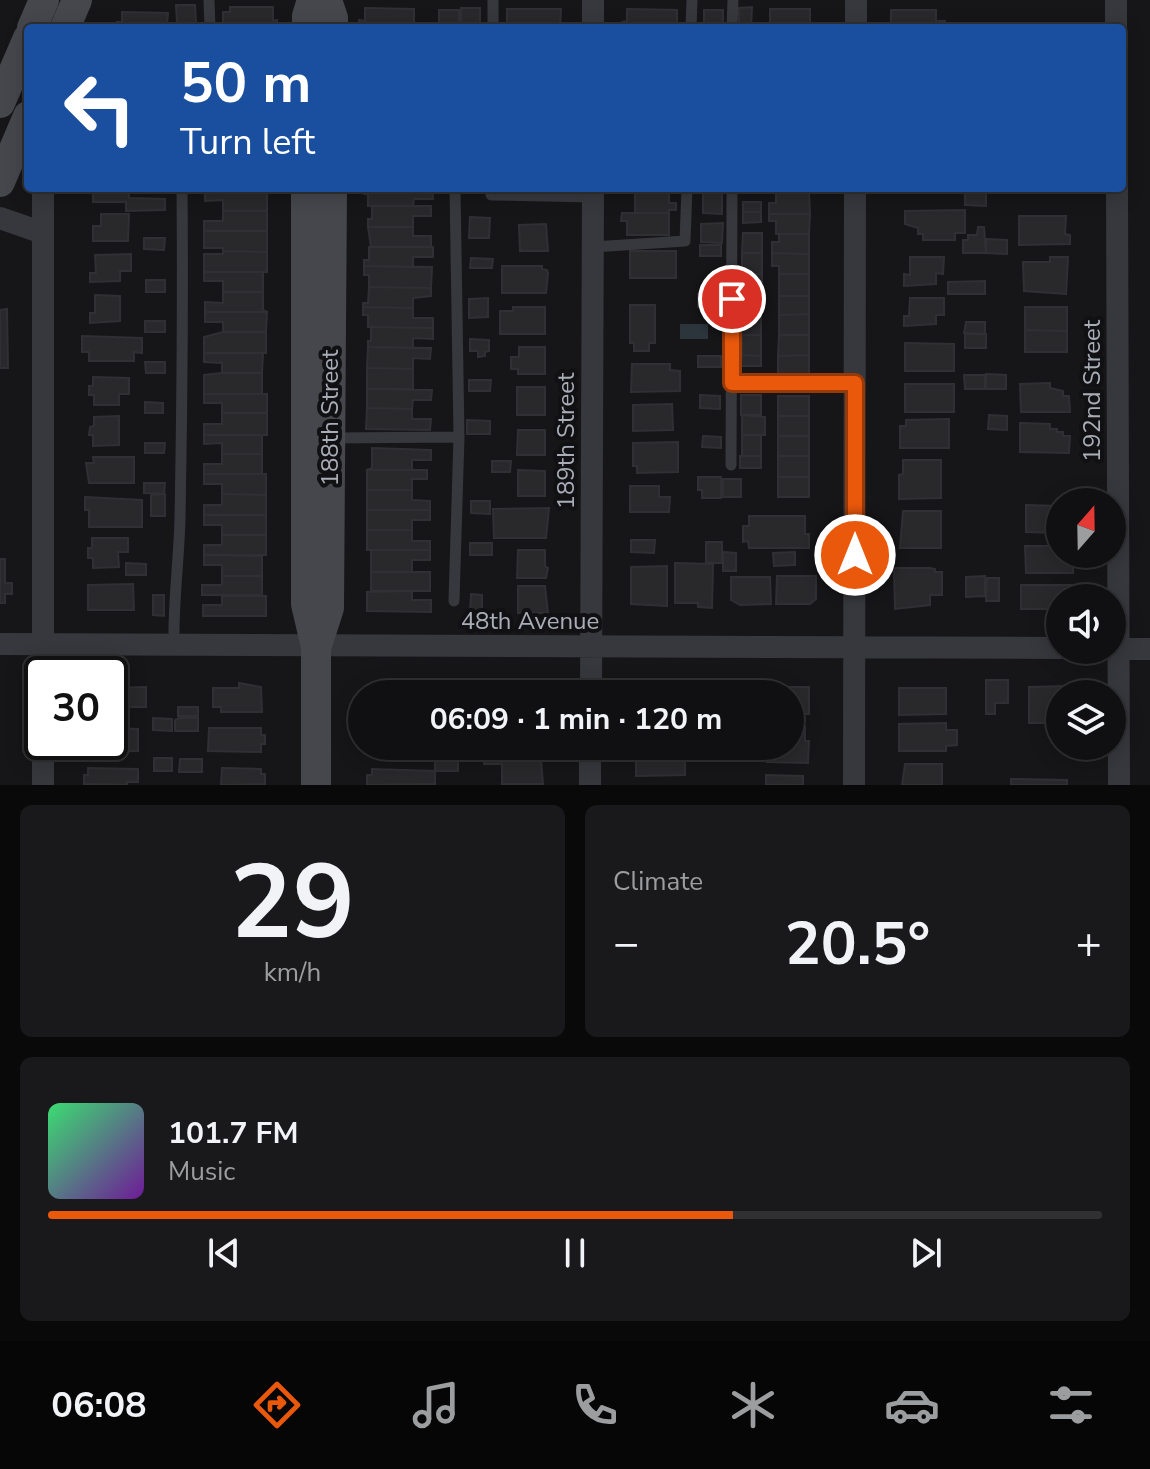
<!DOCTYPE html>
<html lang="en">
<head>
<meta charset="utf-8">
<style>
	:root { --surface:#101012; --page:#19191b; --text:#f1f3f6; --muted:#9c9d9f; --line:#303032; --accent:#ea580c }
	body { margin:0; font-family:"Nunito Sans",sans-serif; background:var(--page); color:var(--text); height:100vh; display:flex; flex-direction:column; font-size:30px; white-space:nowrap }
	* { box-sizing:border-box; margin:0 }
	p { font-size:26px; color:var(--muted) }
	.icon { flex:none; width:44px; height:44px; fill:none; stroke:currentColor; stroke-width:2; stroke-linecap:round; stroke-linejoin:round }
	.map { position:relative; height:785px; overflow:hidden }
	.side { display:flex; flex-direction:column; gap:20px; padding:20px; background:#09090a; flex:1 }
	.side>* { flex:none }
	.top-card { position:absolute; left:24px; top:24px; width:1102px; height:168px; border-radius:8px; box-shadow:0 4px 20px #0003,0 0 0 2px var(--line); background:#1a4fa0; color:#fff; overflow:hidden }
	.needle { width:52px; rotate:20deg }
	.tools { position:absolute; left:1046px; top:488px; display:grid; gap:16px }
	.tools a { display:grid; place-items:center; width:80px; height:80px; border-radius:50%; background:var(--surface); box-shadow:0 4px 20px #0003,0 0 0 2px var(--line); font-size:40px }
	.speed { position:absolute; left:24px; top:656px; display:flex; gap:16px; font-size:40px; font-weight:700; text-align:center }
	.speed>* { display:grid; place-content:center; width:104px; height:104px; border-radius:50%; background:var(--surface); box-shadow:0 4px 20px #0003,0 0 0 2px var(--line); line-height:1 }
	.speed .limit { border:4px solid #111; border-radius:12px; background:#fff; color:#111 }
	.pin { position:absolute; display:grid; place-items:center; width:68px; height:68px; color:#fff; margin:-34px; border:4px solid #fff; border-radius:50%; box-shadow:0 2px 8px #0007 }
	.me { position:absolute; width:88px; margin:-44px; rotate:0deg; stroke-linejoin:round; filter:drop-shadow(0 0 6px #0008) }
	.turn { display:flex; align-items:center; gap:28px; height:168px; padding:0 24px; font-size:36px }
	.turn .icon { width:104px; height:104px; stroke-width:2.5 }
	.turn b { display:block; font-size:56px; line-height:68px }
	.big { font-size:60px; font-weight:700; line-height:1.1 }
	.side .tile { flex:1; display:flex; flex-direction:column; justify-content:center; gap:12px; min-width:0; padding:0 28px; border-radius:12px; background:var(--page) }
	.side .dial { align-items:center; gap:0 }
	.dial b { font-size:104px; line-height:1 }
	.song { display:flex; align-items:center; gap:24px }
	.cover { width:96px; height:96px; border-radius:12px; background:linear-gradient(135deg,hsl(140 70% 55%),hsl(280 70% 35%)) }
	.played { height:8px; border-radius:4px; background:linear-gradient(90deg,var(--accent) 65%,var(--line) 65%) }
	.keys { display:flex; justify-content:space-around; direction:ltr }
	.heat { display:flex; justify-content:space-between; align-items:center; font-size:44px; direction:ltr }
	.side .tiles { flex:1; display:grid; gap:20px; grid-template-columns:1fr 1fr }
	.tile:last-child { grid-column:span 2 }
	.trip { position:absolute; left:348px; top:680px; width:456px; height:80px; border-radius:40px; background:var(--surface); box-shadow:0 4px 20px #0003,0 0 0 2px var(--line); font-weight:700; line-height:80px; text-align:center }
	.tabs { display:flex; height:128px; justify-content:space-around; align-items:center; background:#060607; color:var(--muted) }
	.tabs .icon { width:56px; height:56px }
	.tabs .active { color:var(--accent) }
	.tabs b { font-size:36px; color:var(--text) }
	.map>svg:first-child { display:block }
</style>
</head>
<body>
<div class="map">
<svg width="1150" height="785" viewBox="0 0 1150 785">
	<rect width="100%" height="100%" fill="#161618"/>
	<!-- water -->
	<path fill="#2c353c" d="M680,324H708V339H680Z"/>
	<!-- building -->
	<path fill="#29292c" stroke="#303034" stroke-width="2" d="M176,5H195L196,23H177Z
		M230,7H273V21L277,20V28H223V12H230Z
		M752,7L751,28H739V8Z
		M365,8L414,9V28H359V20L365,21Z
		M461,8H480V28H461Z
		M507,9H561L560,28H507Z
		M627,9L677,10V28H622V22L627,21Z
		M770,9H810V28H770Z
		M439,10H459V28H439Z
		M704,10H723V28H704Z
		M891,10H936V21H945V28H891Z
		M122,12L168,13L167,25L158,24V28H116L117,22H122Z
		M965,24H991V28H965Z
		M1013,24H1039V28H1013Z
		M93,188H129V198L165,199V210L126,211V202H93Z
		M205,188H263V191L205,190Z
		M364,188H432L433,199H414L413,206H368V194H364Z
		M512,188H555V193H512Z
		M635,188H668V191H635Z
		M776,188H809V193L776,192Z
		M205,190L267,191V211H223V200L205,201Z
		M635,191H669V203H676V210H669V213H635Z
		M776,192L809,193L810,214H769V203H776Z
		M965,192H986V206L965,205Z
		M703,193H722V214L703,213Z
		M743,202H761V212H743Z
		M372,206H431V216H413V227H368V219H372Z
		M965,210V233H955V240H923V234H918V228L905,224V211Z
		M223,211H267V231H204V221H223Z
		M743,212H761V222L743,223Z
		M622,213H669V235H627V221H621Z
		M101,214H129L128,241H93V226H101Z
		M769,214H810L809,234H776V221H769Z
		M1019,216H1066L1065,234L1070,235V244L1019,245Z
		M470,217L490,218L489,238H469Z
		M723,223L722,243L701,242V224Z
		M546,224L548,251H520L519,225Z
		M368,227H413V236H431V247H371Z
		M978,227H984L986,253H963V240H968V235H977Z
		M204,231H267V252L223,251V248H204Z
		M743,233H762V253H742Z
		M779,234H809V254L772,253V242H779Z
		M144,238H165L164,250L144,249Z
		M986,239L1007,240V254L986,253Z
		M700,245H721V256H700Z
		M369,247H433V257H413V267L364,266V260H369Z
		M223,251L267,252V272H204V254H223Z
		M630,251H676V278H630Z
		M742,253H762V274H742Z
		M772,253L809,254V274H779V266H772Z
		M131,254V271H120V281L90,282V273H96L95,255Z
		M910,257H944L943,274L936,273V284L904,286V274L910,275Z
		M1050,257H1068L1066,294L1024,291L1023,262H1050Z
		M471,258L493,259L492,268H470Z
		M364,266L432,267L431,288L369,287V275H364Z
		M502,266H542V269L547,270L548,273L546,293H502Z
		M204,272H263V292H223V281H204Z
		M742,274H762V294H742Z
		M779,274H809V296H779Z
		M146,280H165V292H146Z
		M985,281V294H948V282Z
		M369,287L431,288V296L413,298V308L363,307V303H368Z
		M223,292H263V310L267,312H205V302L223,303Z
		M698,294L721,295V307H698Z
		M742,294H762L761,314H742Z
		M95,295L120,296V321L90,323V313H95Z
		M779,296H809V314L779,315Z
		M488,298V317L469,318V299Z
		M910,298H944V315H936V324L904,326V316H909Z
		M630,305H655V343H649V351H634V343H630Z
		M363,307L413,308V318H433V328L368,327V315H363Z
		M513,307H545V334H500V311H513Z
		M1025,307H1067V331L1025,330Z
		M7,309L8,368H0V310Z
		M205,312H267L266,332H223V322H205Z
		M742,314H761V335H742Z
		M809,314V335H779V315Z
		M145,321H165V332H145Z
		M966,322H985V334L964,333Z
		M371,327L433,328V339L413,338V348L368,347V341H371Z
		M1025,330L1067,331V352H1025Z
		M223,332H266V353H204V337Z
		M965,334H986V348H965Z
		M742,335H761V356L742,355Z
		M779,335H809V355L778,356Z
		M82,336L142,338V353L134,352V361H89V352H82Z
		M470,339L489,340V351L485,352V356L478,357V351H470Z
		M905,343L954,344V371H905Z
		M368,347L431,348L430,359L413,358V369L367,368Z
		M519,347H545V374H518V369H511V357H519Z
		M204,353H263L262,373H222V363L204,362Z
		M742,355L761,356V366H741Z
		M809,355V376H778V356Z
		M698,356H721V367H698Z
		M145,362H165V373H146Z
		M632,364H670V370L680,371V391L631,392Z
		M367,368L413,369V389H367Z
		M222,373H262V394H204V375Z
		M986,374L1006,375V389H986Z
		M964,375H985V389H965Z
		M93,377L129,378V394H119V405H94V395H89V386H93Z
		M469,380H491L490,391H469Z
		M1050,383V388L1063,391V396H1069L1070,412H1021L1020,384Z
		M905,384H954V412H905Z
		M517,387H545V415H517Z
		M367,389L432,390L431,400H413L412,409L367,408Z
		M204,394H267V413H222V403H204Z
		M700,395L720,396V409L700,408Z
		M741,395H761V415H741Z
		M778,396H809V416H778Z
		M145,402L163,403V413H145Z
		M672,404L673,430L633,431V405Z
		M367,408L412,409V419H431L430,430L366,429Z
		M222,413H267V435H204V424H222Z
		M742,415L765,417V435H742Z
		M989,415L1007,416V430L988,429Z
		M119,416V445L93,446V435H89L90,427L94,426V417Z
		M778,416H809V436H778Z
		M949,419V448H900V426H906V420Z
		M467,420L490,421V434H467Z
		M1020,423L1050,424V429H1057V432H1063V436H1070L1069,453L1020,452Z
		M518,430H545V455H517Z
		M204,435H262V454H222V443L204,444Z
		M742,435H761V456H742Z
		M703,436L721,437V448L702,447Z
		M778,436H809V456H778Z
		M678,442V472L637,473V466H633V443Z
		M145,443H165L164,453H145Z
		M372,448L431,450V460H412V470H367L372,468Z
		M222,454H262V474H204V464H222Z
		M740,456H761V468H740Z
		M778,456H809V477H778Z
		M93,457H134V483H89L86,463H94Z
		M903,460H941V498L899,499V475L903,474Z
		M492,461H511L510,472H492Z
		M367,470H427V479H412V490H367Z
		M518,470L545,471V496H518Z
		M204,474H266V495L222,494V484H204Z
		M698,477H721V498H702V490H698Z
		M778,477H809V497H778Z
		M723,479H741V497H723Z
		M144,483H165L164,494L144,493Z
		M630,486H659V497H670L669,512H630Z
		M367,490H412V500L430,501V510H367Z
		M165,494V516H151V495Z
		M222,494L266,495V515H204V505H222Z
		M85,497L142,500V527H89V510H85Z
		M471,501H490V514L471,513Z
		M1026,505L1060,506V533L1026,532Z
		M549,508L546,538H494L493,509Z
		M367,510H430V520H412V530H367Z
		M903,511H941V548H900Z
		M204,515H266V535H222V525H204Z
		M749,516H805V534H809V548H749L748,541L743,542V526H749Z
		M367,530H412V541H430V550H367Z
		M222,535H266V555H204V545H222Z
		M92,538H128V552H118L119,567L93,568V558H88V548H92Z
		M631,540H655L654,553L631,552Z
		M706,542H722V563H706Z
		M470,543H492V555H470Z
		M1025,546H1060V554H1073V573H1026Z
		M371,550H430V560H412V572H371Z
		M518,550H545V566L548,568L546,578H517Z
		M723,552L736,553V571H723Z
		M795,552V565L774,566L773,553Z
		M204,555L262,556V576H222V565H204Z
		M0,559H5V583H12V594H5V603H0Z
		M126,563L146,564V575H126Z
		M675,563L713,564L712,608L698,607V603H675Z
		M667,566V606L631,604V567Z
		M894,568H930L935,569V572H942V595H930V605L895,609Z
		M371,572H430V591H371Z
		M222,576H262V595H202V585H222Z
		M777,576H816V599L810,604H776Z
		M985,576V596L966,597V577Z
		M731,577H770L771,604L740,605L731,600Z
		M987,578H999V601H986Z
		M133,584L134,610H88V585Z
		M1021,585H1073V598H1060V609H1021Z
		M518,586H545L548,613H518Z
		M412,591V600H431V612L367,611V592Z
		M471,594L482,595V613L470,612Z
		M153,595H164V616L153,615Z
		M222,596H266V616H203V605H222Z
		M986,680H1008V703H995V714H986Z
		M703,682L720,683V694H703Z
		M110,683L111,688L146,687V707H128V712H110Z
		M239,683L261,687L262,712H221V707H213V688H239Z
		M387,683L396,684V689L421,688V693L434,694H372V687H387Z
		M462,683L481,684V694H461Z
		M722,683H736V694H722Z
		M1067,686V694H1060V723H1029V687Z
		M761,687H809V714H790V694H762Z
		M899,688H946V714L899,715Z
		M178,707H198V716H178Z
		M153,718L172,719V731L153,730Z
		M179,718H198V731H175V720Z
		M946,723V730H957V745L946,746V751H899V724Z
		M790,727H805V741H809L808,763L767,762L768,746H790Z
		M110,728L138,729V751L88,752V743L84,742H110Z
		M209,728H261V735H265V744H261V752L208,751Z
		M372,746H411V752H372Z
		M506,746L540,748L543,784H502V764H484V748L506,749Z
		M685,746V775L636,776V747Z
		M154,758H172V771H154Z
		M180,759H202V772H179Z
		M435,759L458,760V771H435Z
		M905,764H942V785H902Z
		M88,768L138,769V782H127V785L84,784V775H88Z
		M222,768L261,769V774H265V784L221,785Z
		M372,769L435,771V784L367,785V775H372Z
		M766,775L803,776V785H766Z
		M1011,779L1067,780V785H1011Z"/>
	<g fill="none" stroke-linecap="round" stroke-linejoin="round">
		<!-- lane -->
		<path stroke="#37383d" stroke-width="11" d="M209,0L210,28
			M493,28V0
			M691,28L692,0
			M732,28L733,0
			M491,188V195L593,197
			M593,247L685,241L687,188
			M732,383H855
			M331,438L459,437
			M731,465L732,188
			M454,601L459,437L455,188
			M174,645C173,602 179,561 180,518C182,408 183,298 182,188"/>
		<!-- street -->
		<path stroke="#37383d" stroke-width="22" d="M1116,0V28
			M593,28V0
			M856,28V0
			M43,188V674
			M1117,188L1119,785
			M0,218L43,233
			M0,644L1060,648
			M1112,649H1150
			M591,694L593,188
			M43,785V742
			M590,785V746
			M854,785L855,188"/>
		<!-- secondary -->
		<path stroke="#45474d" stroke-width="30" d="M327,0L333,18V28
			M32,28L44,0
			M65,28L77,0
			M307,28V16L312,0
			M0,103L28,38
			M0,182L28,116
			M306,188V604L316,647V785
			M317,645L329,608L332,188"/>
	</g>
	<g fill="none" stroke-linecap="round" stroke-linejoin="round">
		<!-- route casing -->
		<g stroke="#983908" stroke-width="20">
			<path id="route" d="M732,299V383H855V555"/>
		</g>
		<!-- route -->
		<use href="#route" stroke="#ea580c" stroke-width="14"/>
	</g>
	<g text-anchor="middle" stroke-width="8" stroke-linejoin="round" paint-order="stroke">
		<!-- street labels -->
		<g font-size="24" fill="#a8adb8" stroke="#111113">
			<text transform="translate(1092 391) rotate(-90)" y="8">192nd Street</text>
			<text transform="translate(330 418) rotate(-90)" y="8">188th Street</text>
			<text transform="translate(566 441) rotate(-90)" y="8">189th Street</text>
			<text x="530" y="629">48th Avenue</text>
		</g>
	</g>
</svg>
<div class="tools">
<a><svg class="needle" viewBox="-14 -14 28 28"><path d="M0-13l5 13h-10z" fill="#e53935"/><path d="M0 13l5-13h-10z" fill="#9c9d9f"/></svg></a>
<a><svg class="icon" aria-label="sound" viewBox="0 0 24 24"><path d="M4 9h4l5-4v14l-5-4H4zM17 9q2 3 0 6"/></svg></a>
<a><svg class="icon" aria-label="layers" viewBox="0 0 24 24"><path d="M12 4l9 5-9 5-9-5zM3 14l9 5 9-5"/></svg></a>
</div>
<div class="speed"><div class="limit">30</div></div>
<div class="pin" style="left:732px;top:299px;background:#d93025"><svg class="icon" aria-label="arrive" viewBox="0 0 24 24"><path d="M6 21V4h12l-3 4 3 4H6"/></svg></div>
<svg class="me" style="left:855px;top:555px" viewBox="-20 -20 40 40"><circle r="17" fill="#ea580c" stroke="#fff" stroke-width="3"/><path d="M0-11L8 9 0 5-8 9z" fill="#fff"/></svg>
<div class="trip">06:09 · 1 min · 120 m</div>
<div class="top-card">
<div class="turn"><svg class="icon" aria-label="left" viewBox="0 0 24 24"><path d="M17 20v-9H6M10 6l-5 5 5 5"/></svg><div><b>50 m</b>Turn left</div></div>
</div>
</div>
<section class="side">
<div class="tiles">
<div class="tile dial"><b>29</b><p>km/h</p></div>
<div class="tile"><p>Climate</p>
<div class="heat"><a>−</a><b class="big">20.5°</b><a>+</a></div>
</div>
<div class="tile">
<div class="song"><i class="cover"></i><div><b>101.7 FM</b><p>Music</p></div></div>
<div class="played"></div>
<div class="keys"><svg class="icon" aria-label="previous" viewBox="0 0 24 24"><path d="M18 5L8 12l10 7zM5 5v14"/></svg><svg class="icon" aria-label="pause" viewBox="0 0 24 24"><path d="M8 5v14M16 5v14"/></svg><svg class="icon" aria-label="next" viewBox="0 0 24 24"><path d="M6 5l10 7-10 7zM19 5v14"/></svg></div>
</div>
</div>
</section>
<nav class="tabs">
<b>06:08</b>
<svg class="icon active" aria-label="directions" viewBox="0 0 24 24"><path d="M12 3l9 9-9 9-9-9zM9 14v-3h6M13 9l2 2-2 2"/></svg>
<svg class="icon" aria-label="music" viewBox="0 0 24 24"><path d="M9 18V5l10-2v13"/><circle cx="6" cy="18" r="3"/><circle cx="16" cy="16" r="3"/></svg>
<svg class="icon" aria-label="phone" viewBox="0 0 24 24"><path d="M5 4h4l2 5-3 2q2 4 5 5l2-3 5 2v4C11 20 4 13 5 4z"/></svg>
<svg class="icon" aria-label="climate" viewBox="0 0 24 24"><path d="M12 3v18M4 7l16 10M4 17L20 7"/></svg>
<svg class="icon" aria-label="car" viewBox="0 0 24 24"><path d="M5 17H2v-5l4-1 3-4h7l3 4 3 1v5h-3M9 17h6M6 11h13"/><circle cx="7" cy="17" r="2"/><circle cx="17" cy="17" r="2"/></svg>
<svg class="icon" aria-label="filters" viewBox="0 0 24 24"><path d="M4 7h16M4 17h16"/><circle cx="9" cy="7" r="2"/><circle cx="15" cy="17" r="2"/></svg>
</nav>
</body>
</html>
